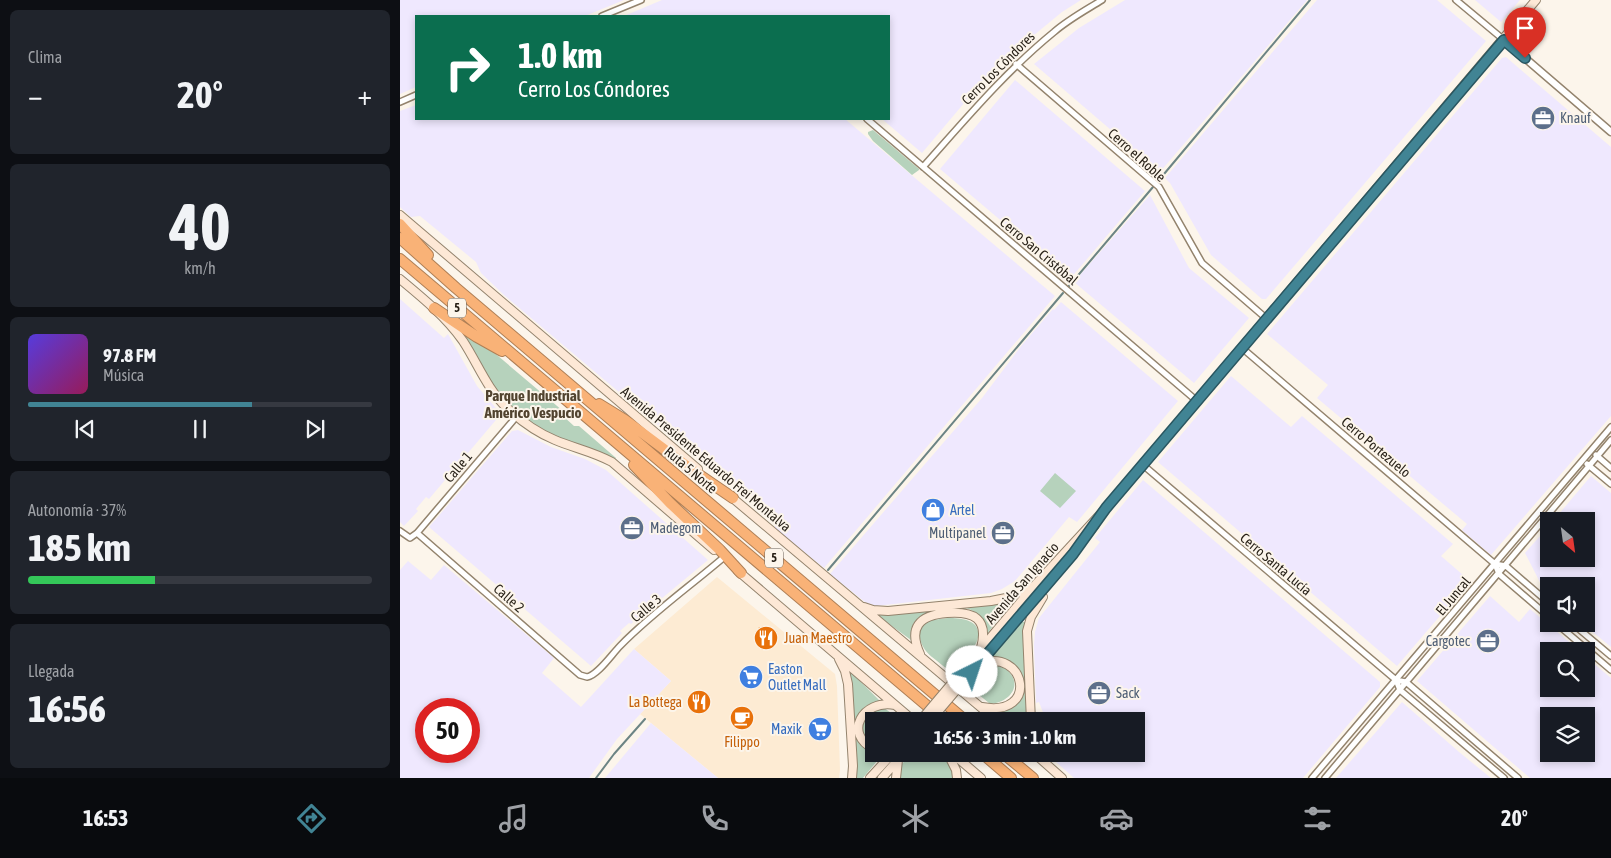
<!DOCTYPE html>
<html lang="es">
<head>
<meta charset="utf-8">
<style>
	:root { --surface:#171b24; --page:#20242c; --text:#f1f3f6; --muted:#9ea1a6; --line:#363941; --accent:#418494 }
	body { margin:0; font-family:"Asap Condensed",sans-serif; background:var(--page); color:var(--text); height:100vh; display:flex; flex-direction:column; font-size:19px; white-space:nowrap }
	* { box-sizing:border-box; margin:0 }
	p { font-size:16px; color:var(--muted) }
	.icon { flex:none; width:28px; height:28px; fill:none; stroke:currentColor; stroke-width:2; stroke-linecap:round; stroke-linejoin:round }
	.map { position:relative; flex:1; overflow:hidden }
	.panel { display:flex; flex-direction:column; gap:10px; padding:10px; background:#0d0f14; width:400px }
	.panel>* { flex:none }
	.top-card { position:absolute; left:15px; top:15px; width:475px; height:105px; border-radius:0px; box-shadow:0 2px 8px #0003; background:#0b6e4f; color:#fff; overflow:hidden }
	.needle { width:32px; rotate:151deg }
	.controls { position:absolute; left:1140px; top:512px; display:grid; gap:10px }
	.controls a { display:grid; place-items:center; width:55px; height:55px; border-radius:0px; background:var(--surface); box-shadow:0 2px 8px #0003; font-size:25px }
	.speed { position:absolute; left:15px; top:698px; display:flex; gap:10px; font-size:25px; font-weight:700; text-align:center }
	.speed>* { display:grid; place-content:center; width:65px; height:65px; border-radius:50%; background:var(--surface); box-shadow:0 2px 8px #0003; line-height:1 }
	.speed .limit { border:8px solid #d22; background:#fff; color:#111 }
	.pin { position:absolute; display:grid; place-items:center; width:42px; height:42px; color:#fff; margin:-51px -21px; border-radius:50% 50% 50% 0; rotate:-45deg; box-shadow:0 0 5px #0007 }
	.pin .icon { rotate:45deg }
	.me { position:absolute; width:55px; margin:-28px; rotate:41deg; stroke-linejoin:round; filter:drop-shadow(0 0 4px #0008) }
	.turn { display:flex; align-items:center; gap:18px; height:105px; padding:0 20px; font-size:22px }
	.turn .icon { width:65px; height:65px; stroke-width:2.5 }
	.turn b { display:block; font-size:35px; line-height:42px }
	.big { font-size:38px; font-weight:700; line-height:1.1 }
	.panel .widget { flex:1; display:flex; flex-direction:column; justify-content:center; gap:8px; min-width:0; padding:0 18px; border-radius:8px; background:var(--page) }
	.panel .dial { align-items:center; gap:0 }
	.dial b { font-size:65px; line-height:1 }
	.song { display:flex; align-items:center; gap:15px }
	.cover { width:60px; height:60px; border-radius:8px; background:linear-gradient(135deg,hsl(250 70% 55%),hsl(330 70% 35%)) }
	.played { height:5px; border-radius:2px; background:linear-gradient(90deg,var(--accent) 65%,var(--line) 65%) }
	.keys { display:flex; justify-content:space-around; direction:ltr }
	.heat { display:flex; justify-content:space-between; align-items:center; font-size:28px; direction:ltr }
	.charge { height:8px; border-radius:4px; background:linear-gradient(90deg,#34c759 37%,var(--line) 0) }
	.trip { position:absolute; left:465px; top:712px; width:280px; height:50px; border-radius:0px; background:var(--surface); box-shadow:0 2px 8px #0003; font-weight:700; line-height:50px; text-align:center }
	.menu { display:flex; height:80px; justify-content:space-around; align-items:center; background:#090b0e; color:var(--muted) }
	.menu .icon { width:35px; height:35px }
	.menu .on { color:var(--accent) }
	.menu b { font-size:22px; color:var(--text) }
	main { display:flex; flex:1; min-height:0 }
	.map>svg:first-child { display:block }
</style>
</head>
<body>
<main>
<section class="panel">
<div class="widget"><p>Clima</p>
<div class="heat"><a>−</a><b class="big">20°</b><a>+</a></div>
</div>
<div class="widget dial"><b>40</b><p>km/h</p></div>
<div class="widget">
<div class="song"><i class="cover"></i><div><b>97.8 FM</b><p>Música</p></div></div>
<div class="played"></div>
<div class="keys"><svg class="icon" aria-label="previous" viewBox="0 0 24 24"><path d="M18 5L8 12l10 7zM5 5v14"/></svg><svg class="icon" aria-label="pause" viewBox="0 0 24 24"><path d="M8 5v14M16 5v14"/></svg><svg class="icon" aria-label="next" viewBox="0 0 24 24"><path d="M6 5l10 7-10 7zM19 5v14"/></svg></div>
</div>
<div class="widget"><p>Autonomía · 37%</p><b class="big">185 km</b><div class="charge"></div></div>
<div class="widget"><p>Llegada</p><b class="big">16:56</b></div>
</section>
<div class="map">
<svg width="1211" height="778" viewBox="0 0 1211 778">
	<rect width="100%" height="100%" fill="#fcf5eb"/>
	<!-- built -->
	<path fill="#fdebd3" d="M317,577L435,674L437,686L440,770L439,778H318L240,714L271,681L234,649Z"/>
	<!-- industrial -->
	<path fill="#efe8fe" fill-rule="evenodd" d="M0,0H224L185,16H16V87L0,94Z
		M262,0H681L662,12L592,70L522,153L482,119H489V16H224Z
		M725,0H907L760,172L634,64L679,28Z
		M917,0H1037L1086,41L866,299H862L811,255L770,183L765,178Z
		M1075,0H1120L1101,22Z
		M1106,57L1211,147V416L1091,555L1062,530L1067,524L917,398L928,385L867,334L1102,58Z
		M615,80L745,191L670,279L540,169Z
		M16,105V119H445L655,296L424,568L375,528V522L368,510L319,470L310,469L104,295L81,273L76,262L20,216L11,217L0,207V111Z
		M750,195L789,268L849,318L794,383L674,282Z
		M0,299L44,338L48,334L77,386L101,414L29,499L26,497L16,509L18,511L4,526L0,522Z
		M661,302L778,401L677,522L669,517L615,581L602,589L591,593L476,606L465,602L430,574L582,398L622,345L653,309L654,310Z
		M831,376L891,427L902,416L1053,544L1041,556L1070,581L997,666L758,462Z
		M118,430L151,447L185,459L206,470L308,560L231,624L229,623L220,631L222,633L191,666L29,527L112,431Z
		M1191,476L1211,493V647L1183,624H1186V586H1149V594L1145,592L1125,553L1149,526V559H1186V521H1153Z
		M743,480L980,682V687L903,778H674L647,754H736V721H639L644,715L639,702L636,703L634,645L635,632L639,618L700,542L695,538Z
		M8,561L31,580L44,565L154,658L142,673L181,707L234,649L271,681L217,739L189,778H0V570ZM26,709H69V751H26Z
		M1090,596L1119,622L1130,609L1180,651H1149V689H1186V657L1211,678V778H1130L1017,681ZM1149,716H1186V754H1149Z
		M1002,702L1059,752L1091,778H936Z
		M251,723L318,778H205Z"/>
	<!-- green -->
	<path fill="#b6d2bc" d="M473,130L519,169V170L512,175L473,141L468,134V132Z
		M62,334L91,350L163,411V416L174,426H179L216,458L214,460C192,449 168,443 146,432C131,424 109,407 98,394C82,377 75,353 62,334Z
		M655,473L676,491L660,508L640,491Z
		M619,597L605,610L587,634C585,625 582,616 573,611C567,607 558,608 550,609C530,611 508,614 511,640L474,613L604,602Z
		M548,618C562,618 584,620 577,641C574,650 557,664 550,672C544,666 538,662 532,657C521,649 512,629 529,621C534,619 542,619 548,618Z
		M622,622H626L624,642L628,721H604L595,712C637,707 629,655 591,658Z
		M597,665C601,668 607,668 610,673C623,688 605,705 589,703L568,686L584,667Z
		M449,670L481,702C449,702 450,745 475,754C478,755 481,754 483,754L463,778H455Z
		M484,708L497,717L500,721H474V745C452,734 462,713 484,708Z
		M511,754H541C549,761 553,767 555,778H499L501,765Z"/>
	<g fill="none" stroke-linecap="round" stroke-linejoin="round">
		<!-- stream -->
		<path stroke="#6c8484" stroke-width="2" d="M759,180L910,0
			M669,286L753,187
			M428,570L663,293
			M196,778L214,754L245,719"/>
		<!-- minor casing -->
		<g stroke="#93836d" stroke-width="8">
			<path id="minor" d="M1056,0L1104,40
				M202,16L241,0
				M616,64L759,187L802,263L867,319
				M0,102L16,95
				M467,119L797,401
				M523,167C565,120 605,72 654,32C669,19 686,10 702,0
				M842,348L1095,564L1106,566L1149,603
				M1196,455L1211,468
				M1187,464L1211,484
				M743,465L996,680L1006,682L1118,778
				M0,531L10,538L17,533L117,416
				M17,533L165,662L180,675L187,677C198,675 212,654 220,646C251,614 289,587 323,558
				M1095,564L1099,574L1149,617
				M1157,624L1211,670
				M1173,624L1211,656
				M996,680L1000,690L1104,778
				M912,778L1211,427
				M925,778L1211,440"/>
		</g>
		<!-- tertiary casing -->
		<g stroke="#93836d" stroke-width="9">
			<path id="tertiary" d="M1104,40L1211,132"/>
		</g>
		<!-- secondary casing -->
		<g stroke="#93836d" stroke-width="10">
			<path id="secondary" d="M0,215L298,469
				M0,279C23,298 46,317 63,341C78,364 87,389 107,408C121,421 138,433 155,440C174,448 194,452 212,462L314,550
				M329,495L597,721
				M338,571L514,721
				M464,607L473,610L488,611L591,601L606,598L631,587
				M520,654C508,628 519,615 547,613C573,611 589,618 581,648
				M439,659L445,671L448,684L453,766L452,778
				M579,664C626,646 640,718 582,707
				M558,676L635,585L706,508L1136,0
				M564,681L649,583L695,525
				M631,721L627,631L631,617L643,597
				M474,749C443,734 462,699 495,705
				M548,754L556,770L557,778
				M553,754L581,778
				M635,754L662,778
				M470,778L492,754
				M482,778L503,754
				M496,778L498,760"/>
		</g>
		<!-- motorway casing -->
		<g stroke="#af7f55" stroke-width="12">
			<path id="motorway" d="M0,224L28,255
				M0,238L56,288L566,721
				M0,259L545,721
				M34,308L77,337L102,351
				M199,404L225,420L292,470L333,498
				M234,465L270,503L320,550L341,573
				M583,754L611,778
				M604,754L633,778"/>
		</g>
		<!-- minor -->
		<use href="#minor" stroke="#fff" stroke-width="5"/>
		<!-- tertiary -->
		<use href="#tertiary" stroke="#fff" stroke-width="6"/>
		<!-- secondary -->
		<use href="#secondary" stroke="#fde8d6" stroke-width="8"/>
		<!-- motorway -->
		<use href="#motorway" stroke="#f9b277" stroke-width="10"/>
		<!-- secondary-bridge casing -->
		<g stroke="#93836d" stroke-width="10" stroke-linecap="butt">
			<path id="secondary-bridge" d="M520,721L558,676
				M530,721L564,681"/>
		</g>
		<!-- secondary-bridge -->
		<use href="#secondary-bridge" stroke="#fde8d6" stroke-width="8"/>
	</g>
	<g fill="none" stroke-linecap="round" stroke-linejoin="round">
		<!-- route casing -->
		<g stroke="#2a5660" stroke-width="12">
			<path id="route" d="M572,672L673,554L706,508L1104,40L1125,58"/>
		</g>
		<!-- route -->
		<use href="#route" stroke="#418494" stroke-width="9"/>
	</g>
	<!-- icons -->
	<defs>
		<g id="office-disc" transform="scale(1.25)"><circle r="9.5" fill="#5c6f8a" stroke="#fcf5eb"/><path d="M-6-3h4V-5.5h4V-3h4V5H-6ZM-1-4.5V-3h2v-1.5ZM-6 0V1H6V0Z" fill="#fff"/></g>
		<g id="shop-disc" transform="scale(1.25)"><circle r="9.5" fill="#3f7fe0" stroke="#fcf5eb"/><path d="M-5-2.5h2.3a2.7 3.5 0 0 1 5.4 0H5L5.5 6h-11ZM-1.5-2.5h3a1.5 2.3 0 0 0-3 0Z" fill="#fff"/></g>
		<g id="restaurant-disc" transform="scale(1.25)"><circle r="9.5" fill="#e8710a" stroke="#fcf5eb"/><path d="M-5-6h1v4h1v-4h1v4h1v-4h1v5L-1.5 .5V6h-2V.5L-5-1ZM5-6V6H3V1.5H1.5Q1.5-4 5-6Z" fill="#fff"/></g>
		<g id="supermarket-disc" transform="scale(1.25)"><circle r="9.5" fill="#3f7fe0" stroke="#fcf5eb"/><path d="M-6-5.5h2.5l.6 2H6L4.5 2H-2.5L-4.4-4H-6ZM-1.5 3.2a1.3 1.3 0 1 0 .1 0ZM3 3.2a1.3 1.3 0 1 0 .1 0Z" fill="#fff"/></g>
		<g id="cafe-disc" transform="scale(1.25)"><circle r="9.5" fill="#e8710a" stroke="#fcf5eb"/><path d="M-5.5-4.5H6V0H3Q3 3.5 0 3.5H-2.5Q-5.5 3.5-5.5 0ZM3-3.2v2h1.7v-2ZM-6 4.5H4V6H-6Z" fill="#fff"/></g>
	</defs>
	<g fill-rule="evenodd">
		<use href="#office-disc" x="1143" y="118"/>
		<use href="#shop-disc" x="533" y="510"/>
		<use href="#office-disc" x="232" y="528"/>
		<use href="#office-disc" x="603" y="533"/>
		<use href="#restaurant-disc" x="366" y="638"/>
		<use href="#office-disc" x="1088" y="641"/>
		<use href="#supermarket-disc" x="351" y="677"/>
		<use href="#office-disc" x="699" y="693"/>
		<use href="#restaurant-disc" x="299" y="702"/>
		<use href="#cafe-disc" x="342" y="718"/>
		<use href="#supermarket-disc" x="420" y="729"/>
	</g>
	<g text-anchor="middle" stroke-width="4" stroke-linejoin="round" paint-order="stroke">
		<!-- shield labels -->
		<g fill="#fcf5eb" stroke="#665f56" stroke-width="1">
			<rect x="48" y="298.5" width="18" height="19" rx="4"/>
			<rect x="365" y="548.5" width="18" height="19" rx="4"/>
		</g>
		<g font-size="12" font-weight="bold" fill="#261f16">
			<text x="57" y="312">5</text>
			<text x="374" y="562">5</text>
		</g>
		<!-- street labels -->
		<g font-size="14" fill="#261f16" stroke="#fcf5eb">
			<text transform="translate(598 68) rotate(-45)" y="5">Cerro Los Cóndores</text>
			<text transform="translate(737 155) rotate(42)" y="5">Cerro el Roble</text>
			<text transform="translate(639 251) rotate(40)" y="5">Cerro San Cristóbal</text>
			<text transform="translate(976 447) rotate(40)" y="5">Cerro Portezuelo</text>
			<text transform="translate(306 459) rotate(40)" y="5">Avenida Presidente Eduardo Frei Montalva</text>
			<text transform="translate(58 467) rotate(-50)" y="5">Calle 1</text>
			<text transform="translate(291 470) rotate(40)" y="5">Ruta 5 Norte</text>
			<text transform="translate(876 564) rotate(40)" y="5">Cerro Santa Lucía</text>
			<text transform="translate(622 583) rotate(-49)" y="5">Avenida San Ignacio</text>
			<text transform="translate(1053 596) rotate(-50)" y="5">El Juncal</text>
			<text transform="translate(109 598) rotate(41)" y="5">Calle 2</text>
			<text transform="translate(246 608) rotate(-40)" y="5">Calle 3</text>
		</g>
		<!-- service labels -->
		<g font-size="14" fill="#4e5e75" stroke="#fcf5eb" text-anchor="start">
			<text x="1160" y="123">Knauf</text>
			<text x="250" y="533">Madegom</text>
			<text x="586" y="538" text-anchor="end">Multipanel</text>
			<text x="1070" y="646" text-anchor="end">Cargotec</text>
			<text x="716" y="698">Sack</text>
		</g>
		<!-- shop labels -->
		<g font-size="14" fill="#366cbe" stroke="#fcf5eb" text-anchor="start">
			<text x="550" y="515">Artel</text>
			<text x="368" y="674">Easton<tspan x="368" dy="16">Outlet Mall</tspan></text>
			<text x="402" y="734" text-anchor="end">Maxik</text>
		</g>
		<!-- food labels -->
		<g font-size="14" fill="#c56008" stroke="#fcf5eb" text-anchor="start">
			<text x="384" y="643">Juan Maestro</text>
			<text x="282" y="707" text-anchor="end">La Bottega</text>
			<text x="342" y="747" text-anchor="middle">Filippo</text>
		</g>
		<!-- neighbourhood labels -->
		<g font-size="15" font-weight="bold" fill="#51432f" stroke="#fcf5eb">
			<text x="133" y="401">Parque Industrial<tspan x="133" dy="17">Américo Vespucio</tspan></text>
		</g>
	</g>
</svg>
<div class="controls">
<a><svg class="needle" viewBox="-14 -14 28 28"><path d="M0-13l5 13h-10z" fill="#e53935"/><path d="M0 13l5-13h-10z" fill="#9ea1a6"/></svg></a>
<a><svg class="icon" aria-label="sound" viewBox="0 0 24 24"><path d="M4 9h4l5-4v14l-5-4H4zM17 9q2 3 0 6"/></svg></a>
<a><svg class="icon" aria-label="search" viewBox="0 0 24 24"><circle cx="10" cy="10" r="6"/><path d="M15 15l6 6"/></svg></a>
<a><svg class="icon" aria-label="layers" viewBox="0 0 24 24"><path d="M12 4l9 5-9 5-9-5zM3 14l9 5 9-5"/></svg></a>
</div>
<div class="speed"><div class="limit">50</div></div>
<div class="pin" style="left:1125px;top:58px;background:#d93025"><svg class="icon" aria-label="arrive" viewBox="0 0 24 24"><path d="M6 21V4h12l-3 4 3 4H6"/></svg></div>
<svg class="me" style="left:572px;top:672px" viewBox="-20 -20 40 40"><circle r="19" fill="#fff"/><path d="M0-13L10 11 0 6-10 11z" fill="#418494"/></svg>
<div class="trip">16:56 · 3 min · 1.0 km</div>
<div class="top-card">
<div class="turn"><svg class="icon" aria-label="right" viewBox="0 0 24 24"><path d="M7 20v-9h11M14 6l5 5-5 5"/></svg><div><b>1.0 km</b>Cerro Los Cóndores</div></div>
</div>
</div>
</main>
<nav class="menu">
<b>16:53</b>
<svg class="icon on" aria-label="directions" viewBox="0 0 24 24"><path d="M12 3l9 9-9 9-9-9zM9 14v-3h6M13 9l2 2-2 2"/></svg>
<svg class="icon" aria-label="music" viewBox="0 0 24 24"><path d="M9 18V5l10-2v13"/><circle cx="6" cy="18" r="3"/><circle cx="16" cy="16" r="3"/></svg>
<svg class="icon" aria-label="phone" viewBox="0 0 24 24"><path d="M5 4h4l2 5-3 2q2 4 5 5l2-3 5 2v4C11 20 4 13 5 4z"/></svg>
<svg class="icon" aria-label="climate" viewBox="0 0 24 24"><path d="M12 3v18M4 7l16 10M4 17L20 7"/></svg>
<svg class="icon" aria-label="car" viewBox="0 0 24 24"><path d="M5 17H2v-5l4-1 3-4h7l3 4 3 1v5h-3M9 17h6M6 11h13"/><circle cx="7" cy="17" r="2"/><circle cx="17" cy="17" r="2"/></svg>
<svg class="icon" aria-label="filters" viewBox="0 0 24 24"><path d="M4 7h16M4 17h16"/><circle cx="9" cy="7" r="2"/><circle cx="15" cy="17" r="2"/></svg>
<b>20°</b>
</nav>
</body>
</html>
